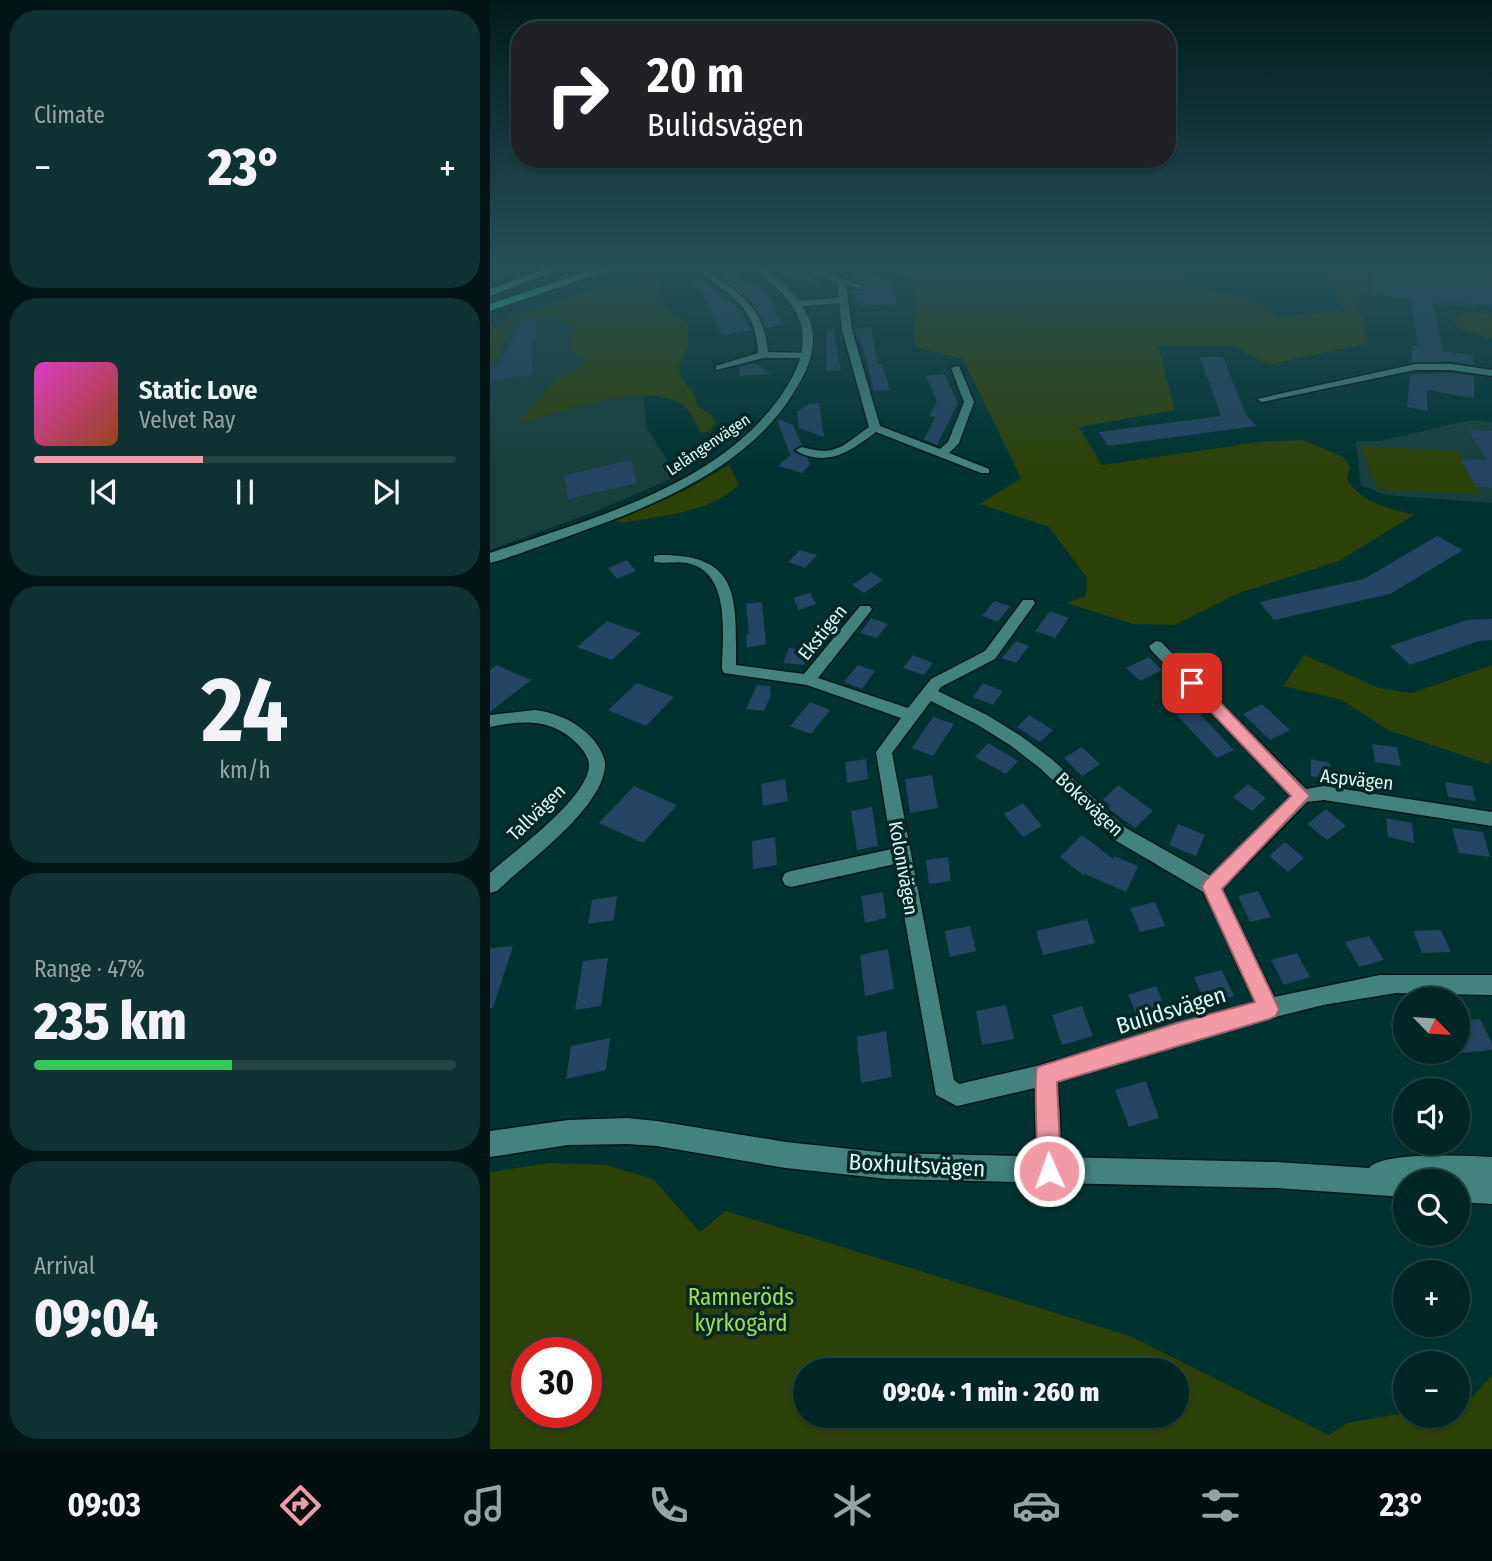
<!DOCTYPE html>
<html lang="en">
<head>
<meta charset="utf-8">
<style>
	:root { --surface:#002624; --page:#0e3231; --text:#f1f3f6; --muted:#95a5a6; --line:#224341; --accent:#f39aa9 }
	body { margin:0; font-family:"Fira Sans Condensed",sans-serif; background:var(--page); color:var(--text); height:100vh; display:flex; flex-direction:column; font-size:26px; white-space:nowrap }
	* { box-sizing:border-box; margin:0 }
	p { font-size:23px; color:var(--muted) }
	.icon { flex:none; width:38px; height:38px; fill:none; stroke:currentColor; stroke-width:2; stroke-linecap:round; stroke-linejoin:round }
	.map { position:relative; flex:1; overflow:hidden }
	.sheet { display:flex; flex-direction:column; gap:10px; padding:10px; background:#001514; width:490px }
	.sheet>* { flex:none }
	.guide { position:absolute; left:21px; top:21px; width:665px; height:147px; border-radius:28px; box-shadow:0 2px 5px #0004,0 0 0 2px var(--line); background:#202124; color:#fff; overflow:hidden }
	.needle { width:46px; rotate:115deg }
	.tools { position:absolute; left:903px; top:987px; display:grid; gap:14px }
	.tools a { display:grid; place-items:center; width:77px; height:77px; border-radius:50%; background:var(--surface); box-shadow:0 2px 5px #0004,0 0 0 2px var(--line); font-size:35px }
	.speed { position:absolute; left:21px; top:1337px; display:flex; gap:14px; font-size:35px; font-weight:700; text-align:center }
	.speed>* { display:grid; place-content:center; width:91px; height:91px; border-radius:50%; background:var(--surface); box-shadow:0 2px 5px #0004,0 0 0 2px var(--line); line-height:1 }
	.speed .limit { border:10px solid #d22; background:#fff; color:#111 }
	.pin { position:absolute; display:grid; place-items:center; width:60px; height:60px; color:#fff; margin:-30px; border-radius:14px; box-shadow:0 4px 10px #0006 }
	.me { position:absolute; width:77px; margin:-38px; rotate:358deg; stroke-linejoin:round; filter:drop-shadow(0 0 5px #0008) }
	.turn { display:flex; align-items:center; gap:24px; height:147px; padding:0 21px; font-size:32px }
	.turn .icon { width:91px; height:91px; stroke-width:2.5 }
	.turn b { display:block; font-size:49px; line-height:60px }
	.big { font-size:52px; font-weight:800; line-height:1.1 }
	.sheet .tile { flex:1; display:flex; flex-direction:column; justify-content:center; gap:10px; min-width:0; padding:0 24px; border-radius:28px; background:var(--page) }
	.sheet .dial { align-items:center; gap:0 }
	.dial b { font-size:91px; line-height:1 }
	.song { display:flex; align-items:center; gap:21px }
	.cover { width:84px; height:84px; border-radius:10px; background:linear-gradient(135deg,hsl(310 70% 55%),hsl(20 70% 35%)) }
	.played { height:7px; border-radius:4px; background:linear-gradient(90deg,var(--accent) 40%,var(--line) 40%) }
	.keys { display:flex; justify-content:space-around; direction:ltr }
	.heat { display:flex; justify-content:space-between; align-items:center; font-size:38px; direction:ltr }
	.charge { height:10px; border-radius:5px; background:linear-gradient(90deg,#34c759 47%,var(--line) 0) }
	.trip { position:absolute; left:303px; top:1358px; width:396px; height:70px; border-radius:35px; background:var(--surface); box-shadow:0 2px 5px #0004,0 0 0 2px var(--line); font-weight:800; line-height:70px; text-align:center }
	.tab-bar { display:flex; height:112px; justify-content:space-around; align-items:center; background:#000f0e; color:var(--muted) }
	.tab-bar .icon { width:49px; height:49px }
	.tab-bar .current { color:var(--accent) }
	.tab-bar b { font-size:32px; color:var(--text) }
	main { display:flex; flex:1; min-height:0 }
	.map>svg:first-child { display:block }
</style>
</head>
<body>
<main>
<section class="sheet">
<div class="tile"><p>Climate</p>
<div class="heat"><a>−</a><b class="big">23°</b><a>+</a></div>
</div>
<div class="tile">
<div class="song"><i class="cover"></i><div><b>Static Love</b><p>Velvet Ray</p></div></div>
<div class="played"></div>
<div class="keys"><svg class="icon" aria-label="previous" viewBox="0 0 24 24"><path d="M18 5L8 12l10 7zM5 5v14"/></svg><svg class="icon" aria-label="pause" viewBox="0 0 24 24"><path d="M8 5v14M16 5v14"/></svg><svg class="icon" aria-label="next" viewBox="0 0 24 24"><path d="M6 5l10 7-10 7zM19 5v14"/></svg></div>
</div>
<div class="tile dial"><b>24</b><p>km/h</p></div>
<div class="tile"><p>Range · 47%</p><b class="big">235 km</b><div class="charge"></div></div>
<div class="tile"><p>Arrival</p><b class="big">09:04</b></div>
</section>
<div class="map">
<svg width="1002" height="1449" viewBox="0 0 1002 1449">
	<rect width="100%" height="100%" fill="#003330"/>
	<!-- built -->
	<path fill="#173f3c" d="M0,265H53L0,284Z
		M879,265H983L1002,270V298L994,297L992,305L985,310L919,297L913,300L871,293L879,272Z
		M100,290L141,298L157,429L188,476L109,510L0,550V323Z
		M981,420L1002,422V503L895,495L871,485L866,441H890Z"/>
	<!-- green -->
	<path fill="#2c4107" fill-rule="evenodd" d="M393,265H678L718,290L760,296L786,317L854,311L837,277L850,268L848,265H883L867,301L878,343L778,365L743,346H668L685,410L589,427L612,465L769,442L813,440L853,457L860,467L857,479C872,503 898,508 924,515L849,561L749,593L685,625L643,624L576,603L596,596L597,578L559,527L490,504L531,478L473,359L425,347L423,281Z
		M140,276V287L152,280L172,282L166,293L176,308L198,325V346L188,367L192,379L202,391L209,407L220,414L225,422L220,432L211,433C206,425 201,411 194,406C159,380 80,409 42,420H30L66,379L89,369L97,359L82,353L80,334L84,328C61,312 40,314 17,327L8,360L0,362V327Z
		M986,312L1002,314V339L970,329L962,320L971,313Z
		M871,446L967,451L990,494L888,489Z
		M239,465L249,485C219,513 171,516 132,523L126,521L198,489Z
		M814,655L889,688L922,693L1002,665V759L998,764L898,730L852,700L793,686Z
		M59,1163L116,1165L163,1179L210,1232L236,1211L640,1336L839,1435L857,1423L915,1413V1416H968V1405L976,1404L1002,1375V1449H0V1172ZM37,1353H96V1412H37ZM686,1370V1416H315V1370Z"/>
	<!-- building -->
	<path fill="#234462" d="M276,265H293L333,281L323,285L283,271Z
		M886,265L961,272L964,266L1002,274V306L942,297L953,351L983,355V365L961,361L921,362L923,345L928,346L921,299L880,292L885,278L881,277Z
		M357,266L403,281L407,304L369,306L364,290L371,291L375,285L361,279Z
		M242,271L259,284L263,282L277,291L294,325L276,328L261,302L228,275Z
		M213,279L249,308L262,330L232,335L214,297L217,296L199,283Z
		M31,322H46L44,325H49L41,349L43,374L0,382V369L8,367Z
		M381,327L388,364H392L400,390L384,391L372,344L364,329Z
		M343,329L351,370L336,371L337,330Z
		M710,357H733L755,413L766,426L618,446L609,432L731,416Z
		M264,363L281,374L249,376L250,367Z
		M961,373L984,376V398L937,390V411L917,407L920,374Z
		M454,374L468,403L447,445L434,440L445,417L439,416L447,402L436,376Z
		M329,403L334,437L309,428L307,412L319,404Z
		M287,419L303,425L312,445L305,448L304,452L318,458L320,465L312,473L288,466L300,455Z
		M978,430L1002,431V488L986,487L971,459L997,460Z
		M141,460L147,483L78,499L74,475Z
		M947,536L973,550L900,594L784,620L769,602L874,579Z
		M310,550L327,555L315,568L298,562Z
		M137,560L146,571L127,579L118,568Z
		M381,572L393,580L374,593L362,585Z
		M320,593L326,604L309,610L303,598Z
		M504,601L520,606L508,622L492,616Z
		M272,602L276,644L257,648L256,634H259L256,604Z
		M560,611L579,618L565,638L545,631Z
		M381,618L398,624L387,638L370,633Z
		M1002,619V640L989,641L920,665L900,646L977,620Z
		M117,621L151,633L122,660L87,647Z
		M526,641L539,646L526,663L512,658Z
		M299,648L321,650L314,665L293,663Z
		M423,655L443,663L434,675L413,668Z
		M659,657L672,670L650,681L636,668Z
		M716,663L730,677L717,683L703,669Z
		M6,665L41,680L0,712V670Z
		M368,665L385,671L372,689L354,682Z
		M147,683L184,697L156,726L118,710Z
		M493,683L513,691L503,705L483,697Z
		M267,685L280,686L281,695L274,711L256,709Z
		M700,700L714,713L711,715L744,750L727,758L681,709Z
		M320,702L340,710L321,734L300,726Z
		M772,704L800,730L780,740L753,714Z
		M539,715L563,730L550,742L527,727Z
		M443,717L464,724L443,756L422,748Z
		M498,743L528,761L516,774L485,757Z
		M882,744L907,747L911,766L885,762Z
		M592,747L610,764L592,776L574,758Z
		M376,759L378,779L357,783L355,762Z
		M821,759L840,763L841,779L821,776Z
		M442,775L448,808L420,813L415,779Z
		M295,779L298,801L273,806L271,784Z
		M955,782L982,786L986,801L958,797Z
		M758,784L776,798L762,811L743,797Z
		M628,785L663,811L645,828L619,809V804L613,800Z
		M144,786L187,805L153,843L109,823Z
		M533,803L552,826L533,837L514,814Z
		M382,807L388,846L367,850L361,811Z
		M836,809L856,826L837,840L817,824Z
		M896,818L922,823L924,843L898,837Z
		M688,824L715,835L706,856L679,845Z
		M962,828L993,832L1000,857L969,853Z
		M592,835L623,859L624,856L648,866L636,892L595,874L594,876L570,857Z
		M285,837L287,865L263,869L262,841Z
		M795,842L814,858L798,872L779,856Z
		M458,857L461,881L439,884L436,860Z
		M768,891L781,917L760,922L748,896Z
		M393,892L396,918L375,923L371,896Z
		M127,896L124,920L98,924L102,900Z
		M665,902L675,926L650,932L640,908Z
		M597,919L605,943L553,955L546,931Z
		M480,926L486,951L460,957L455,931Z
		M951,930L961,952L932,953L923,931Z
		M879,936L894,960L869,967L855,942Z
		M23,946L3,1008H0V948Z
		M398,949L404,989L375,996L370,955Z
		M807,953L820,977L794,985L781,960Z
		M118,958L111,1006L85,1010L93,961Z
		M732,970L744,996L715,1003L704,977Z
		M666,986L677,1012L649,1020L638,995Z
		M516,1005L524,1039L492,1045L486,1011Z
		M592,1006L603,1036L572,1045L562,1015Z
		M990,1019L1002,1043V1050L971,1053L968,1046V1021Z
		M396,1031L402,1077L371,1083L367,1037Z
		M120,1038L116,1070L76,1079L81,1046Z
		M656,1081L669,1118L639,1127L625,1090Z"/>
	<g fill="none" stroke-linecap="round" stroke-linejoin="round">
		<!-- minor casing -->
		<g stroke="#041716" stroke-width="3">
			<path id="minor" d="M213,265H221L218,271C252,295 274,308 278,352L316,353L321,356L319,358H274L226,370V366L268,353C266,309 245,298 211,274Z
				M295,265H308L373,286L369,289L356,285L362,330L390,426L450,449L458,442L474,402L461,368L469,366L484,402L469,443L459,453L499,469V473H491L386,432C361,451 339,467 308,452L306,450L312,447C346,457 352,446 379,427L352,330L349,303L306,307L302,304L306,301L349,298L347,282Z
				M979,265L1002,267V271L980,267Z
				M925,364H961L1002,370V376L961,370H925L772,402L767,399Z
				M169,555C251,554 246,598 246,665L314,674L370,606H380L382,609L380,612L328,678L418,708L441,679L495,651L533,600H543L545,603L543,606L505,659L451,687L448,691L497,715L531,736L563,760L636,828L721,876L801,796L661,650L659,646L666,641L671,642L816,789L834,786L1002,812V826L834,800L817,802L732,889L784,997L890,975H1002V995L906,993L833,1005L753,1025L567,1082L570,1117L571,1171L567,1179L559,1183L551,1179L547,1171L545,1088L467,1106L446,1095L405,864L301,887L295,885L292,879L295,873L301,871L402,849L386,752L411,718L317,685L234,673L232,669C232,636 242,572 197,563C187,561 175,564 164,562V556ZM441,701L486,724L520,745L551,769L623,839L715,893L765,1002L555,1064L469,1084L464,1080L402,753Z
				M45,710C67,713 86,721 102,738C108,745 116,757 115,767C111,810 37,862 7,891L0,893V873C24,851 100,797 99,764C98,754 89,745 81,738C57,718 29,721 0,727V715Z"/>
		</g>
		<!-- tertiary casing -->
		<g stroke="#041716" stroke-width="3">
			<path id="tertiary" d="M263,265H272C291,282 312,297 320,321C328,344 319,367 307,387C260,469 161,507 76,537C51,545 26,556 0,563V553C105,517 239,484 299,383C310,365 317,342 310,322C302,297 279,283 263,265Z
				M137,1118L167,1121L296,1142L398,1153L786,1162L879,1168C893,1151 978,1156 1002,1157V1204L968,1202V1181H915V1197L786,1188L398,1179L296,1168L167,1146L137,1144L78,1145L0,1157V1131L78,1120Z"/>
		</g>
		<!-- motorway casing -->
		<g stroke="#041716" stroke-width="3">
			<path id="motorway" d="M66,265H81L0,296V289Z
				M117,265H133L0,311V304Z"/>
		</g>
		<!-- minor -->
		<use href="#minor" fill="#44837d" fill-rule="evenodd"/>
		<!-- tertiary -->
		<use href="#tertiary" fill="#44837d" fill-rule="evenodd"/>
		<!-- motorway -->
		<use href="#motorway" fill="#36cdc3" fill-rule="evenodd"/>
	</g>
	<!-- sky -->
	<linearGradient id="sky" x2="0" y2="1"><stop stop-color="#001c1a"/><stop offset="0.57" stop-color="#265059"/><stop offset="1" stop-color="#265059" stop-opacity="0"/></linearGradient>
	<rect width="1002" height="468" fill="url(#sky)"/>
	<!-- route -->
	<path fill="#f39aa9" stroke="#9e646e" stroke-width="2" d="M702,677L708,679L820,796L732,889L789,1009L786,1016L779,1019L567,1082L571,1171L567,1179L559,1183L550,1179C547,1170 544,1076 547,1067L687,1023L765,1002L712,887L715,881L801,796L697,687L695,683Z"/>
	<g text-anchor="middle" stroke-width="7" stroke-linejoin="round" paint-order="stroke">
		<!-- far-street labels -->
		<g font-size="16" fill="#dcfbf7" stroke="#052725">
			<text transform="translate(218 444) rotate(-34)" y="6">Lelångenvägen</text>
		</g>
		<!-- street labels -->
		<g font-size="19" fill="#dcfbf7" stroke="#052725">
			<text transform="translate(332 632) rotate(-51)" y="7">Ekstigen</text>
			<text transform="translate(867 779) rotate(6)" y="7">Aspvägen</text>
			<text transform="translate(600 804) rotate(43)" y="7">Bokevägen</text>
			<text transform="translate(46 812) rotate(-44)" y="7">Tallvägen</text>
			<text transform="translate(414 868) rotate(80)" y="7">Kolonivägen</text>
		</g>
		<!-- near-street labels -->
		<g font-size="23" fill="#dcfbf7" stroke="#052725">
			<text transform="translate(681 1010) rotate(-17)" y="8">Bulidsvägen</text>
			<text transform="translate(427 1165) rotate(3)" y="8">Boxhultsvägen</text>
		</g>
		<!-- near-park labels -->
		<g font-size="23" fill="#a3dd4b" stroke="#052725">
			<text x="251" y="1305">Ramneröds<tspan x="251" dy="26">kyrkogård</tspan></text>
		</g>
	</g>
</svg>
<div class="tools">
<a><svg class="needle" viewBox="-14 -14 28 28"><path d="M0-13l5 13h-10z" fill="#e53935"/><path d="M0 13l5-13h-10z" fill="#95a5a6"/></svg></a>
<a><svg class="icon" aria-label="sound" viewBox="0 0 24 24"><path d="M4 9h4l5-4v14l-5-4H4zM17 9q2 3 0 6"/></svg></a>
<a><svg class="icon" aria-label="search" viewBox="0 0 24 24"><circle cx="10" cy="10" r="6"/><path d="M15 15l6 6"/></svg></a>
<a>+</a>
<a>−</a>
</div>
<div class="speed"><div class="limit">30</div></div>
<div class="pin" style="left:702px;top:683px;background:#d93025"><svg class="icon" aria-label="arrive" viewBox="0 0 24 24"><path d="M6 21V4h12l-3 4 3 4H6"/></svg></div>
<svg class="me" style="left:559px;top:1171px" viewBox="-20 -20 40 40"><circle r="17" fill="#f39aa9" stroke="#fff" stroke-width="3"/><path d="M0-11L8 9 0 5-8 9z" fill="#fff"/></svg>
<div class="trip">09:04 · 1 min · 260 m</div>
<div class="guide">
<div class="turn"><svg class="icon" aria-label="right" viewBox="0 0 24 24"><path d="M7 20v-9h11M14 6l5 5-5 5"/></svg><div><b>20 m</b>Bulidsvägen</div></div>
</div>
</div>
</main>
<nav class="tab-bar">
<b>09:03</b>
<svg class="icon current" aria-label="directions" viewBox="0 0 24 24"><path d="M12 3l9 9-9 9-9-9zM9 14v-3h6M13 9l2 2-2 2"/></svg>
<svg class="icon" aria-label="music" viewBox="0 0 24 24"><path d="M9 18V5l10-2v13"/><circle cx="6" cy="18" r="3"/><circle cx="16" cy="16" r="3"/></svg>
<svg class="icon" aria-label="phone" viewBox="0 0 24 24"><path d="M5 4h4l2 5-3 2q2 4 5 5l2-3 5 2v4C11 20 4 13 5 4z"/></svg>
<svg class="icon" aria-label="climate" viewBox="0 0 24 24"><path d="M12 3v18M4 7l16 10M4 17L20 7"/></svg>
<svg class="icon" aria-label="car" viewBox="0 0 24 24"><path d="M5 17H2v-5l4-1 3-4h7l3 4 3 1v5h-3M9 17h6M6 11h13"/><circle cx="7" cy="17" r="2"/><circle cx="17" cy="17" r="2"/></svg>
<svg class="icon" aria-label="filters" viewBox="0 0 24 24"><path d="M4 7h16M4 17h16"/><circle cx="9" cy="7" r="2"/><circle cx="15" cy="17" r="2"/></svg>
<b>23°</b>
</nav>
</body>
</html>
